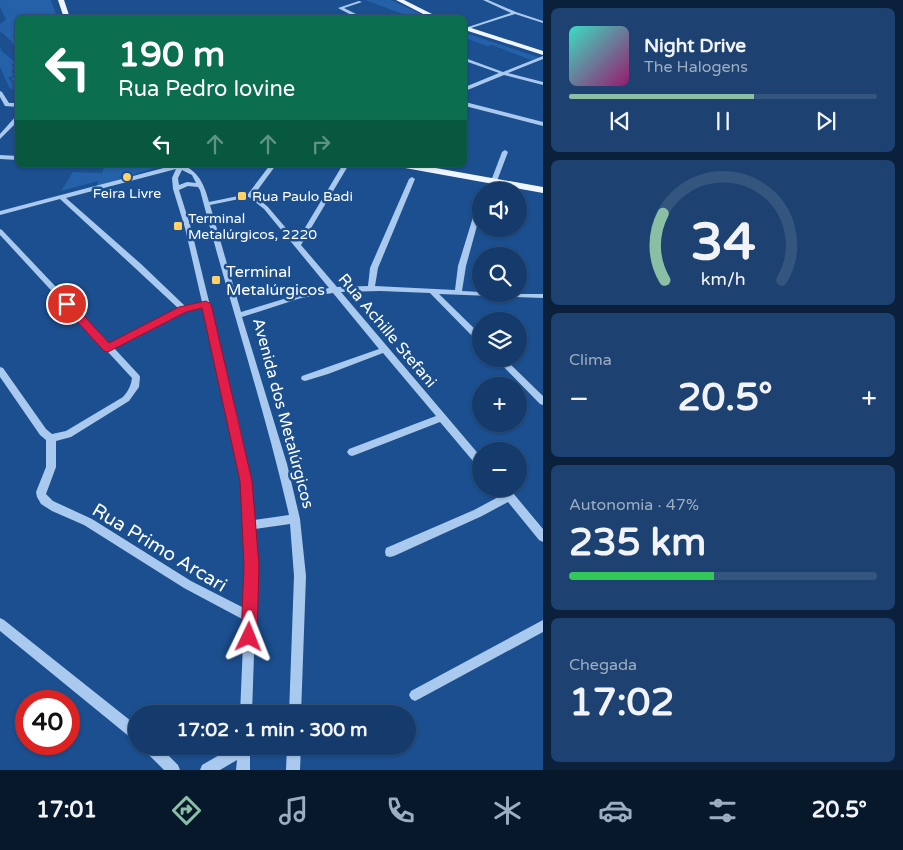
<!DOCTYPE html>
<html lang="pt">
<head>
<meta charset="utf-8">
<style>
	:root { --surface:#143b6b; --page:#1d4271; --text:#f1f3f6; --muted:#9dadc1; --line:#33557e; --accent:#8abfa5 }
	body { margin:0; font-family:"Varela Round",sans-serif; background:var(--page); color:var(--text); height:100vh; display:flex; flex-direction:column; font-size:19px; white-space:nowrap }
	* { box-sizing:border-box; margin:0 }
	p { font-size:16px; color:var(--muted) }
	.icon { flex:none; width:28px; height:28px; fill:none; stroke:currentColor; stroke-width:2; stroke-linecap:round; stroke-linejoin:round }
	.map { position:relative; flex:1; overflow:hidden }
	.details { display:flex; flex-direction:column; gap:8px; padding:8px; background:#0b203b; width:360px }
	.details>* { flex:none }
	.guide { position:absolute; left:15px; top:15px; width:452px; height:152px; border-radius:8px; box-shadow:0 1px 4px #0004,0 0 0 1px var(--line); background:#0b6e4f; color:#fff; overflow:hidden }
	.fabs { position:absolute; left:472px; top:182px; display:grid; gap:10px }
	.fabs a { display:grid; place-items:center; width:55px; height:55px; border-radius:50%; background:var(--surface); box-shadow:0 1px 4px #0004,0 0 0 1px var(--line); font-size:25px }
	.speed { position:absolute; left:15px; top:690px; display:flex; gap:10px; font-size:25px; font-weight:700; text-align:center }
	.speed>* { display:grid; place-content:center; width:65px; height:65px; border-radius:50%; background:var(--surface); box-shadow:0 1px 4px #0004,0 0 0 1px var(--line); line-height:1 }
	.speed .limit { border:8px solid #d22; background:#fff; color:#111 }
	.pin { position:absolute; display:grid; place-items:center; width:42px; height:42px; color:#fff; margin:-21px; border:2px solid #fff; border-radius:50%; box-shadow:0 1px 5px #0007 }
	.me { position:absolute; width:55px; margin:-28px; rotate:2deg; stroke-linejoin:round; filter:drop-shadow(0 0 4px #0008) }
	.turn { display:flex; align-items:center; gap:18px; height:105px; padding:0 20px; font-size:22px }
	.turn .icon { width:65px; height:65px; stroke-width:2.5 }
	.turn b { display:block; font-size:35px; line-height:42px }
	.lanes { display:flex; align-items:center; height:48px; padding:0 20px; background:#0003; justify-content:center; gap:25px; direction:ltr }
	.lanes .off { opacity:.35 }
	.big { font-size:38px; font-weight:800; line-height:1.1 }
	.details .widget { flex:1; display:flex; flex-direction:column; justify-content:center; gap:8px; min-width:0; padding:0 18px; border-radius:8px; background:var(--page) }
	.details .dial { align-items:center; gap:0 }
	.dial svg { height:130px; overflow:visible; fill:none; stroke:var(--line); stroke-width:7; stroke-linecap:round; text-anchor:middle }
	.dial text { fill:var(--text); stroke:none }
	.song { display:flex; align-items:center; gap:15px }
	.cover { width:60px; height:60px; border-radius:8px; background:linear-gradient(135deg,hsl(170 70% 55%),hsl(320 70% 35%)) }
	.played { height:5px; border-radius:2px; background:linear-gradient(90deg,var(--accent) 60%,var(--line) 60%) }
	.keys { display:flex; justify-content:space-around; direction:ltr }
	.heat { display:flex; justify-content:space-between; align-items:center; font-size:28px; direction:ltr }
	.charge { height:8px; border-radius:4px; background:linear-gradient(90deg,#34c759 47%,var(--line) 0) }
	.trip { position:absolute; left:128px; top:705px; width:288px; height:50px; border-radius:25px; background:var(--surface); box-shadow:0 1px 4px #0004,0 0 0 1px var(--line); font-weight:800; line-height:50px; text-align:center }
	.tabs { display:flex; height:80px; justify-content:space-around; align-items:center; background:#08182b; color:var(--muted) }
	.tabs .icon { width:35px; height:35px }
	.tabs .on { color:var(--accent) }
	.tabs b { font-size:22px; color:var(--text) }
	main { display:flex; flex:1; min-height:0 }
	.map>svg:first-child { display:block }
</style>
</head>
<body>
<main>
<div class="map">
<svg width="543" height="770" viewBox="0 0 543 770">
	<rect width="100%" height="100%" fill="#1b4f8f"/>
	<!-- green -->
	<path fill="#2461a8" d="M0,0H51L57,17L18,18L17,51L11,41L0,31V24L6,20L0,7Z
		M365,0H391L427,17H411Z
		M465,33L541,58L531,60L492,45L487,46L465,38Z
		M0,45L1,50L17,64V74L12,77L17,87L10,89L0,67Z
		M105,165H164L97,186L98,181L61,191L73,172L102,173Z"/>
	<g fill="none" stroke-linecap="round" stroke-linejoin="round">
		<!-- minor -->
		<path fill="#a9c9ee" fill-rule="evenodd" d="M483,0H488L516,12L543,21V23L515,14L465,30V28L511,13Z
			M359,1L362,2L344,8L364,18H357L338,8Z
			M259,15L264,18H258L257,16Z
			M305,15L311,17L312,18L304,17Z
			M543,56V59L508,73L543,82V85L504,75L465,91V87L499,73L465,61V58L503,72Z
			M0,91L2,92L9,103H18V107L5,106L0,97Z
			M465,102L543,122V126L465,106Z
			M16,116H18V121L0,139V134Z
			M505,150L508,152L497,181L492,182L491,181L502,152Z
			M0,155L18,156V160L0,159Z
			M175,165C196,165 204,183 209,202L248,194L270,165H276L254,195L268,207L297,241L342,166L347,165L348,166L301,245L337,287L368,286L370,268L409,179L412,177L415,179L378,268L375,286L455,290L458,266L478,201L481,199V211L466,266L462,291L481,292V294H543V298L439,294L481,335V343L478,342L430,293L380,291L341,292L481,457V468L478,467L440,422L355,455L352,456L349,455L347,452L349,449L436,416L383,353L328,374L305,381L302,380L301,378L302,376L379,349L333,293L301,298L242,317L287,464L300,519L306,576L301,714H289L294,576L290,524L255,529L257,565L252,714H240L244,620L184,588L84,525L52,511L41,504L37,497L36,492L46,467V440L40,435L0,377V367L3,368L46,429L52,434L66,431L123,397C128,391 131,386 132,378L0,235V229L2,230L110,344L178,308L135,268L60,199L0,215V211ZM176,169L172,178L173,189L185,228L202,302L185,306L141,264L66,198ZM182,170L192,175L196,183L187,182L179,185L178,178ZM188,186L198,187L200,190C228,299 264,406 289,515L254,520L251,481L239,424L191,228L179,190ZM249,197L264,209L329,288L300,294L241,312L210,205ZM203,307L241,481L247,565L244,608L191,581L92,519L53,501L46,494L56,467V441L71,437L129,401L139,387L140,377L139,375L114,348L185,311Z
			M496,359H505L543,396V405L540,404Z
			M498,489H509L513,493L543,529V542L539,540L508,502L482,516L394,556L390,557L386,556L385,552L386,548L474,510L502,495Z
			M0,618L4,620L136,725V739L131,738L0,631Z
			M543,620V632L419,699L415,701L411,699L409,695L411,691Z
			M143,746H159L178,765L180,770H164L145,751Z
			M235,746H255L250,752V770H236L237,760L220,770H200L202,765Z
			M287,746H301L300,770H286Z"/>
		<!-- major -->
		<path fill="#f0f6ff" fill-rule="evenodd" d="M58,0H64L70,18H64Z
			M396,0H404L440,18H431Z
			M465,26L543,51V55L465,30Z
			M401,165H419L543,187V193L405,168Z"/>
	</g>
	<!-- wall -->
	<path fill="#245895" d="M18,64V93L13,90L9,78L13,77L12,71H13L12,65Z"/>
	<!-- building -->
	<path fill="#2a66ad" stroke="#1d4779" d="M18,64V75L12,71L17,70L12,65Z
		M18,76V84L9,78Z"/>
	<!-- route -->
	<path fill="#e11d48" stroke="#92132f" d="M67,301L71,302L109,343L179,307L206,301L211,304L252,481L259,565L257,637L254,642L249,644L244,642L241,637L244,565L240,481L202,308L186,312L108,352L104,351L64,307L62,304Z"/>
	<!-- markers -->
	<g fill="#ffd166" stroke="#1b4f8f" stroke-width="2">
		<circle cx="127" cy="177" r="5"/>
		<rect x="237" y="191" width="10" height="10" rx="2.5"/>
		<rect x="173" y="221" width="10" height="10" rx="2.5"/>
		<rect x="211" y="275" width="10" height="10" rx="2.5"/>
	</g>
	<g text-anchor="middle" stroke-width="5" stroke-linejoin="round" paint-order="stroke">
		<!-- far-poi labels -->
		<g font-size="14" fill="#fff" stroke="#1b4f8f" text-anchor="start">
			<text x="127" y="198" text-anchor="middle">Feira Livre</text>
			<text x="252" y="201">Rua Paulo Badi</text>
			<text x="188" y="223">Terminal<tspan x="188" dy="16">Metalúrgicos, 2220</tspan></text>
		</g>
		<!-- poi labels -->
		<g font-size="16" fill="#fff" stroke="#1b4f8f" text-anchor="start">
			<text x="226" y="277">Terminal<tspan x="226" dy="18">Metalúrgicos</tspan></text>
		</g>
		<!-- street labels -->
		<g font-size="16" fill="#fff" stroke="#1b4f8f">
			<text transform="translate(388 330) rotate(50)" y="6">Rua Achille Stefani</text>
			<text transform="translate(284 413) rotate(75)" y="6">Avenida dos Metalúrgicos</text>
		</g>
		<!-- near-street labels -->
		<g font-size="19" fill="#fff" stroke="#1b4f8f">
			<text transform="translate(160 547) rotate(31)" y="7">Rua Primo Arcari</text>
		</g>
	</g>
</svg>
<div class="fabs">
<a><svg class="icon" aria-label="sound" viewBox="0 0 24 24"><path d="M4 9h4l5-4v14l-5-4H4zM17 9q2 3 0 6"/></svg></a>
<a><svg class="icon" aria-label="search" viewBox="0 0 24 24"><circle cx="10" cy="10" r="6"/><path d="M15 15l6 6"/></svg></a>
<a><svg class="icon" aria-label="layers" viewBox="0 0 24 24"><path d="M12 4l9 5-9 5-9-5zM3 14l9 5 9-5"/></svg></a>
<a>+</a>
<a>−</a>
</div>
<div class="speed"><div class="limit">40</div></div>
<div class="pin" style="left:67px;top:304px;background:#d93025"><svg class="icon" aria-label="arrive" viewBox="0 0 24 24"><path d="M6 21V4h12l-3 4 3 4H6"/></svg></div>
<svg class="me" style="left:249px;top:637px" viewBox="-20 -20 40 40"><path d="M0-17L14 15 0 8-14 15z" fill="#e11d48" stroke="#fff" stroke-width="4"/></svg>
<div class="trip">17:02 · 1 min · 300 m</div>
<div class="guide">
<div class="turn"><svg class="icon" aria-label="left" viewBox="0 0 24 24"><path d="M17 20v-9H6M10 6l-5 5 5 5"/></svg><div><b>190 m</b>Rua Pedro Iovine</div></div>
<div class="lanes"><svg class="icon" aria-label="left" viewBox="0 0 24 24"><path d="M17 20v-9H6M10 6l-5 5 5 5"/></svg><svg class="icon off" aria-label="ahead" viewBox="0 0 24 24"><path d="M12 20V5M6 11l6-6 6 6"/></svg><svg class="icon off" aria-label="ahead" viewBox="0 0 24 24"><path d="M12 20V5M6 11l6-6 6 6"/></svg><svg class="icon off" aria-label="right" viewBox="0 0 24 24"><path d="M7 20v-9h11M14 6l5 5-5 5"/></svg></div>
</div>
</div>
<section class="details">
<div class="widget">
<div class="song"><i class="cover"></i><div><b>Night Drive</b><p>The Halogens</p></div></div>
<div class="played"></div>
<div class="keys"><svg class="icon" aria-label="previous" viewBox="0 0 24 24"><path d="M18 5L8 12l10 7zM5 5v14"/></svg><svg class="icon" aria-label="pause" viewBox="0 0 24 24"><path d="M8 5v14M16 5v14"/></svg><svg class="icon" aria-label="next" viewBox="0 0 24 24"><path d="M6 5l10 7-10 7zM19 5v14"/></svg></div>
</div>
<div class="widget dial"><svg viewBox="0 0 100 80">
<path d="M14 69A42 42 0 1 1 86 69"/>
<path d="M14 69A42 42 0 0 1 13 28" stroke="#8abfa5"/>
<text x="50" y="56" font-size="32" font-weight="700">34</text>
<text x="50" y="72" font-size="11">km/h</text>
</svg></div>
<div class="widget"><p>Clima</p>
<div class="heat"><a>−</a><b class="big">20.5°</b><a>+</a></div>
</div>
<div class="widget"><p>Autonomia · 47%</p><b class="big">235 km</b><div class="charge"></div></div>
<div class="widget"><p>Chegada</p><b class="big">17:02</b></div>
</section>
</main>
<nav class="tabs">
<b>17:01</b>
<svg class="icon on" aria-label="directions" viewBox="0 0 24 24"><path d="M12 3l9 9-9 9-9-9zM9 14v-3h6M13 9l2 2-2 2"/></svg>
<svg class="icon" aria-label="music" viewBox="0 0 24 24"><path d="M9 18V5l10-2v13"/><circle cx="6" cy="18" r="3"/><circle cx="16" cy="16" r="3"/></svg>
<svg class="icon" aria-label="phone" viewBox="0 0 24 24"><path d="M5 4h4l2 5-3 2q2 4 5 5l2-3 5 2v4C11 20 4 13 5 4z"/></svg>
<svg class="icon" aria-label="climate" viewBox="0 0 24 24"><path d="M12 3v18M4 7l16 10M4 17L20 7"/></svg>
<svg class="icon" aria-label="car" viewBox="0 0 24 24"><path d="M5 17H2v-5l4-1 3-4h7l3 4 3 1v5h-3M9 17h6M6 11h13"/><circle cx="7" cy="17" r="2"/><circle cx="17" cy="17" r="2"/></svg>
<svg class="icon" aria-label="filters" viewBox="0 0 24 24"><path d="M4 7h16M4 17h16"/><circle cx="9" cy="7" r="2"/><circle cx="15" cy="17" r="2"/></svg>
<b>20.5°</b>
</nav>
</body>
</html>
